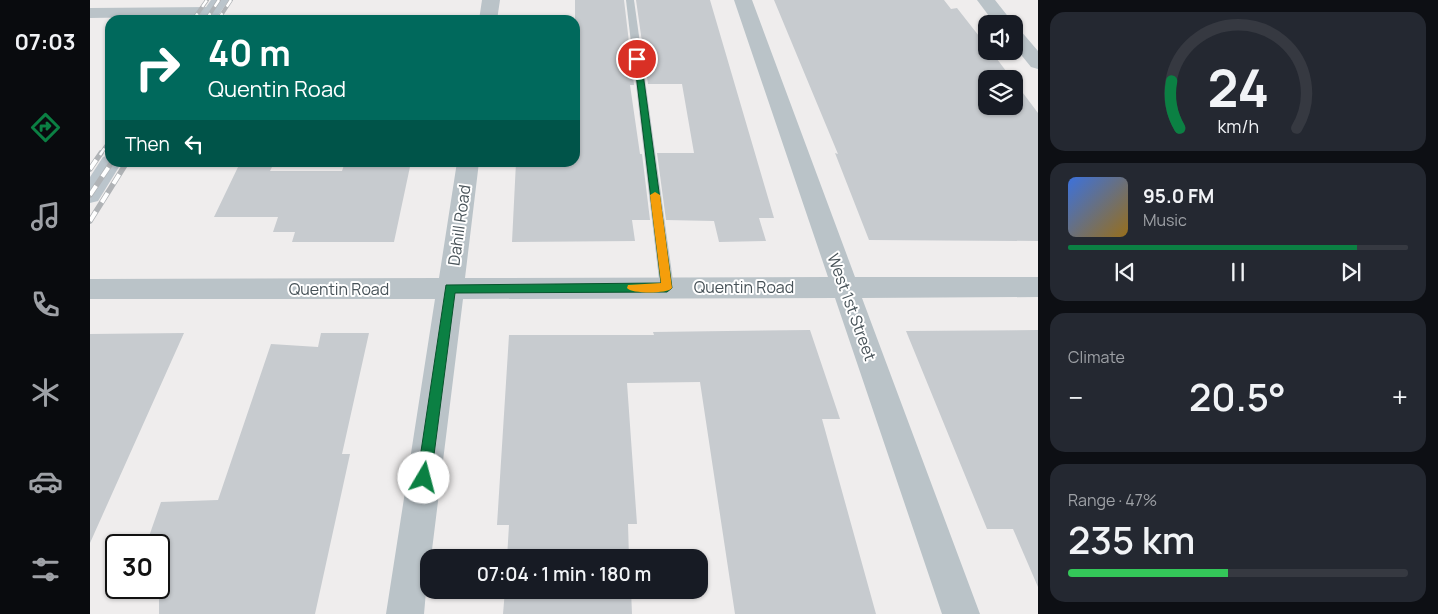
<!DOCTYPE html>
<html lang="en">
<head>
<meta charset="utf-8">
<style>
	:root { --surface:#171b24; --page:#242831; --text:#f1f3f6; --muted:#9ea1a6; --line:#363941; --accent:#0b8043 }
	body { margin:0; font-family:Manrope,sans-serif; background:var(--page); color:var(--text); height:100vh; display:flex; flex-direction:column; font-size:19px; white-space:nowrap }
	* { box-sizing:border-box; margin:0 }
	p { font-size:16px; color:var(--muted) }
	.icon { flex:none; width:28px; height:28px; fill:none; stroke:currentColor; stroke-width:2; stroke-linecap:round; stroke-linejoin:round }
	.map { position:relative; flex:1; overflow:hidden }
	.drawer { display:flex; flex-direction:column; gap:12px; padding:12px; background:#0d0f14; width:400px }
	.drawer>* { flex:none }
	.top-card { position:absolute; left:15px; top:15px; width:475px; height:152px; border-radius:15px; box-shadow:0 1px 4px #0004; background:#00695c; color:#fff; overflow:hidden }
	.fabs { position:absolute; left:888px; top:15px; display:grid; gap:10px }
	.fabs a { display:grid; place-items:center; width:45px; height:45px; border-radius:10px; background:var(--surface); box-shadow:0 1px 4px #0004; font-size:25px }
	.speed { position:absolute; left:15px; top:534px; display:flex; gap:10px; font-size:25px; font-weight:700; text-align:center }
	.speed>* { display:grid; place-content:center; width:65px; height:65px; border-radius:50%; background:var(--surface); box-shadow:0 1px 4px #0004; line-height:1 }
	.speed .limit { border:2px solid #111; border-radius:8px; background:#fff; color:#111 }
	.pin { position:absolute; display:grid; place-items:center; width:42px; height:42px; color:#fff; margin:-21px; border:2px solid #fff; border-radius:50%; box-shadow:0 1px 5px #0007 }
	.me { position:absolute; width:55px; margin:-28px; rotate:8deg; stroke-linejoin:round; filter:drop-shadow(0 0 4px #0008) }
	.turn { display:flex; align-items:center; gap:18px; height:105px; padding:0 20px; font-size:22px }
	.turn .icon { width:65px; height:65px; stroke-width:2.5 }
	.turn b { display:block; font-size:35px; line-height:42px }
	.then { display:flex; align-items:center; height:48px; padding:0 20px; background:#0003; gap:10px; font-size:19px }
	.big { font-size:38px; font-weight:600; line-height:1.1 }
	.drawer .card { flex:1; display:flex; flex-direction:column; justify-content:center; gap:8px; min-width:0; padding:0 18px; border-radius:15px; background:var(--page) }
	.drawer .dial { align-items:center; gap:0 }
	.dial svg { height:130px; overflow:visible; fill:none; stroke:var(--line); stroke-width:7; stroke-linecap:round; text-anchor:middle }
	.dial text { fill:var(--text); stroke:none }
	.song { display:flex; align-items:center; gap:15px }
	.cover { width:60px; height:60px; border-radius:8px; background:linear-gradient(135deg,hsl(220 70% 55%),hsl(40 70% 35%)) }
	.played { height:5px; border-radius:2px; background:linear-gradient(90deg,var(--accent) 85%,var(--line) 85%) }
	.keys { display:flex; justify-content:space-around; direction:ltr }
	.heat { display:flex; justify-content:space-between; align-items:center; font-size:28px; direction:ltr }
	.charge { height:8px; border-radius:4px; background:linear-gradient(90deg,#34c759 47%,var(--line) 0) }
	.trip { position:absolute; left:330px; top:549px; width:288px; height:50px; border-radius:15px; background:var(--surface); box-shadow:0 1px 4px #0004; font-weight:600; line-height:50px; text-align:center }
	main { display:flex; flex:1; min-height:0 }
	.menu { display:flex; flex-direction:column; width:90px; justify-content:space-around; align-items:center; background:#090b0e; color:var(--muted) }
	.menu .icon { width:35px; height:35px }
	.menu .current { color:var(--accent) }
	.menu b { font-size:22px; color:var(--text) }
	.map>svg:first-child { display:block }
</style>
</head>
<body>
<main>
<nav class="menu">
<b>07:03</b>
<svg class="icon current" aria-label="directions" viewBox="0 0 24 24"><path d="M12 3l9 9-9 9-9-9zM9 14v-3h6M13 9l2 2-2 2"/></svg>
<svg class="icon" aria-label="music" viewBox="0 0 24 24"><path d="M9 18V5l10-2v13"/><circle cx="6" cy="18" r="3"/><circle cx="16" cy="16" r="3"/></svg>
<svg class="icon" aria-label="phone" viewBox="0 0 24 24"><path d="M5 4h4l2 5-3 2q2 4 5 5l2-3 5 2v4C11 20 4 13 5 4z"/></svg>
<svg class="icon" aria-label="climate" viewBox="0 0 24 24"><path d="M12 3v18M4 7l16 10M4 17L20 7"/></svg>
<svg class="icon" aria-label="car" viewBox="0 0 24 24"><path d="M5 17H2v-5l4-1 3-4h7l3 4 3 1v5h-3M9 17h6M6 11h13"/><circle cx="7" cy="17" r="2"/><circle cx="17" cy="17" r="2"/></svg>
<svg class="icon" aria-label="filters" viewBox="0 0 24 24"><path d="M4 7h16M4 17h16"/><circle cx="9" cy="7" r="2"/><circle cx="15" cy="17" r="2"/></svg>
</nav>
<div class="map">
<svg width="948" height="614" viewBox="0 0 948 614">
	<rect width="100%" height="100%" fill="#efeded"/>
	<!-- building -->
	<path fill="#c7cbcf" d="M485,0H534L544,85H540L550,154H552L560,220H542L545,241L422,242L426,162H485Z
		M546,0H620L684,218H669L676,241L629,242L624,221L576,220L567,153H604L592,84H558Z
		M684,0H854L861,9L867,8L896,45V51H901L922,79H896V106H924V81L948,113V241L779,240L745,153L748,154Z
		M255,162H321L304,242H202L205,232H183L188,217H124L148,167H182L180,171H252Z
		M720,330L750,419H732L786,614H645L610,382L537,383L547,524H538L539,558H417L419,525H407L419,335H564L563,332Z
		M948,330V587L923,529H897L816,331Z
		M94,333L0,543V334Z
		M231,333H279L252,454H260L225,614H69V545H56L71,502L128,500L181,344L228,347Z
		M415,590H541L542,614H413Z"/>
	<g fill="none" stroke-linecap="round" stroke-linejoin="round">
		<!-- service -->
		<path fill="#bac3c8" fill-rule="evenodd" d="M536,0H544L584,288L582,292L577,293L572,292L570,288Z"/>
		<!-- minor -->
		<path fill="#bac3c8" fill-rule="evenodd" d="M392,0H410L407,20H389Z
			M644,0H662L765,277H948V297L772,298L890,614H852L745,298L373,299L341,558H339L334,614H296L345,299H0V279L349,278L367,162H389L375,278L738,277Z
			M887,0H905L924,24H905Z
			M121,7L127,8L130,12L127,16L0,18V8Z
			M924,28L930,30L948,51V69L941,67L924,46Z"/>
		<!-- secondary -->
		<path fill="#bbc5cc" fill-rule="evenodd" d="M121,0H139L125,20H107Z
			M20,155V162H32L8,201L0,203V177L13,157Z"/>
		<!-- rail-far1 casing -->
		<g stroke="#b0b3b6" stroke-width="4">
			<path id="rail-far1" d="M103,20L117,0
				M116,20L129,0
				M128,20L141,0
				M10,155L20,140"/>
		</g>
		<!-- rail casing -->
		<g stroke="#b0b3b6" stroke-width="5.5">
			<path id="rail" d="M0,169L11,153
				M0,195L22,162
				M0,221L37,162"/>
		</g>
		<!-- rail-far1 -->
		<use href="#rail-far1" stroke="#fff" stroke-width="2.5" stroke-dasharray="8" stroke-linecap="butt"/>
		<!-- rail -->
		<use href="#rail" stroke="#fff" stroke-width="4" stroke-dasharray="11" stroke-linecap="butt"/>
	</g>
	<!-- route -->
	<path fill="#0b8043" stroke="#07532c" d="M544,57L551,59L582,288L577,292L365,293L341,478L339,483L334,485L329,483L327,478L356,285L571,283Z"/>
	<!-- slow -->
	<path fill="#f59e0b" d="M565,192L570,195L582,288C578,294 541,294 537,288L538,285L571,283L560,195Z"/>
	<g text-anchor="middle" stroke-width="4" stroke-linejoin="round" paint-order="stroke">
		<!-- street labels -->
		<g font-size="16" fill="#475258" stroke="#fff">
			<text transform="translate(369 225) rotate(-82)" y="6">Dahill Road</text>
			<text x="654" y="293">Quentin Road</text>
			<text x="249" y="295">Quentin Road</text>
			<text transform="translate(762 307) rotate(70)" y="6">West 1st Street</text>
		</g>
	</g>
</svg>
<div class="fabs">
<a><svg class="icon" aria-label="sound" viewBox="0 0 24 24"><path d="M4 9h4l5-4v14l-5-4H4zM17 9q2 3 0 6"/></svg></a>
<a><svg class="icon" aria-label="layers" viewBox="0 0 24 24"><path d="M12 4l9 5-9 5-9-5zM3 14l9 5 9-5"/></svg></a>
</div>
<div class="speed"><div class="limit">30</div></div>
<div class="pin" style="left:547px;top:59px;background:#d93025"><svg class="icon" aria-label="arrive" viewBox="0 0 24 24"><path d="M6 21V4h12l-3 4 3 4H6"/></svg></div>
<svg class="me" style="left:334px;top:478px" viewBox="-20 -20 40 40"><circle r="19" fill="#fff"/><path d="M0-13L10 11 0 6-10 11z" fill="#0b8043"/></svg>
<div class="trip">07:04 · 1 min · 180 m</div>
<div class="top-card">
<div class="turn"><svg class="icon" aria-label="right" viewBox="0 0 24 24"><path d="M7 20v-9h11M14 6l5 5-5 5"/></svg><div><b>40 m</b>Quentin Road</div></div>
<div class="then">Then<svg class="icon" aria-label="left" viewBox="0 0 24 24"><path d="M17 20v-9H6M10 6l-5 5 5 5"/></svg></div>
</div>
</div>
<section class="drawer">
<div class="card dial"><svg viewBox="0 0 100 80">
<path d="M14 69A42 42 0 1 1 86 69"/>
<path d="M14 69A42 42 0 0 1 9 40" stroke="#0b8043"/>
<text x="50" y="56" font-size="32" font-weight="700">24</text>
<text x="50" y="72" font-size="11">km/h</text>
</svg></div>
<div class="card">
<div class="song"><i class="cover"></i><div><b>95.0 FM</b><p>Music</p></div></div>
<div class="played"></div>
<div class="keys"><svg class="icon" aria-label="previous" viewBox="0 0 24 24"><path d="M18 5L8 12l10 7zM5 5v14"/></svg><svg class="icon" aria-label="pause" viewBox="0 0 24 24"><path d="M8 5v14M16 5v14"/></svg><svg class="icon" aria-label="next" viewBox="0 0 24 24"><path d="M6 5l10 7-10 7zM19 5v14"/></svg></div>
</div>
<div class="card"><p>Climate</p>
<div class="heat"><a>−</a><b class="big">20.5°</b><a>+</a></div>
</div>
<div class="card"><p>Range · 47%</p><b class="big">235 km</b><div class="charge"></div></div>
</section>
</main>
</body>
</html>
